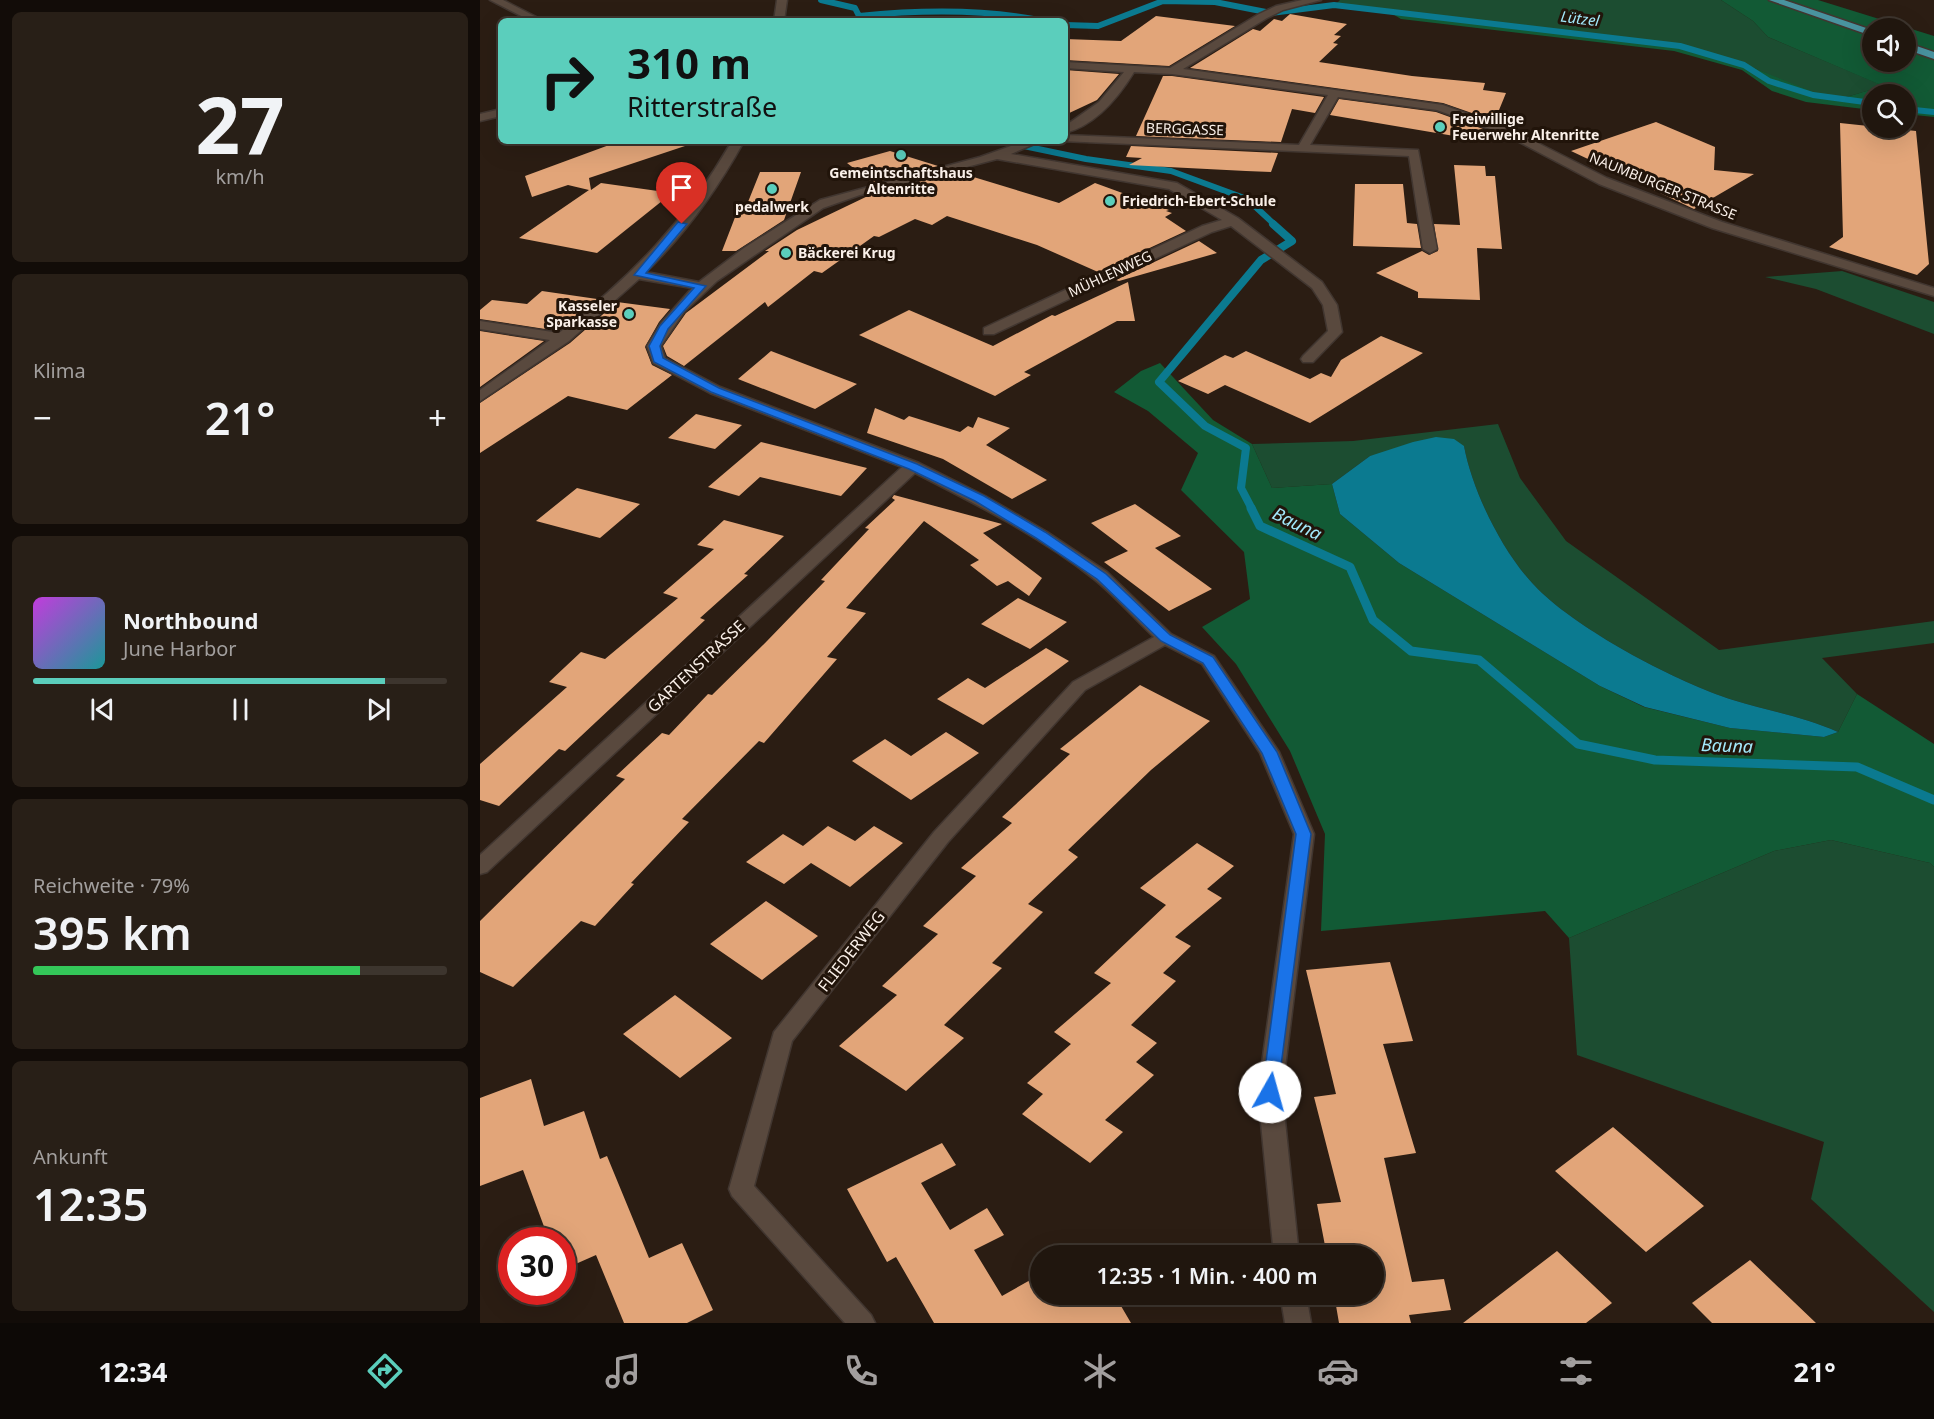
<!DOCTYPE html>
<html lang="de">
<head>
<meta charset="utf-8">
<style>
	:root { --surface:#20160e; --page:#281f17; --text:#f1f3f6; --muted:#a29f9e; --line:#3d352e; --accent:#5bcebc }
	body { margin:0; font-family:"Noto Sans",sans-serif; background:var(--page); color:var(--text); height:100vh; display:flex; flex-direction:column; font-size:22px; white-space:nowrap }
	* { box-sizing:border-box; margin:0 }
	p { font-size:20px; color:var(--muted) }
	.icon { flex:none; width:33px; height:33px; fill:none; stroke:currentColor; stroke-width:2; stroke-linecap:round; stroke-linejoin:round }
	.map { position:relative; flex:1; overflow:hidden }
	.sheet { display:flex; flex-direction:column; gap:12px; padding:12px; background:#120c08; width:480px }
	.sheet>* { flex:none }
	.hud { position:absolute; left:18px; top:18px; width:570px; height:126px; border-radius:9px; box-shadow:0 6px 24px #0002,0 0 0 2px var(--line); background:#5bcebc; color:#111; overflow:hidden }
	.buttons { position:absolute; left:1382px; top:18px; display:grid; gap:12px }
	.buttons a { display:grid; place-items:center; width:54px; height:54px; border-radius:50%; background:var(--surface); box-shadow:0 6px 24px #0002,0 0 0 2px var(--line); font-size:30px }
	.speed { position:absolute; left:18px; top:1227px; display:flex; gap:12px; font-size:30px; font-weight:700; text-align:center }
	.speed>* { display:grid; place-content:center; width:78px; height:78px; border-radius:50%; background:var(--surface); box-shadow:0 6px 24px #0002,0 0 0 2px var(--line); line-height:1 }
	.speed .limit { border:9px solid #d22; background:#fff; color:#111 }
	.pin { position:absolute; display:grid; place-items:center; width:51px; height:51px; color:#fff; margin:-62px -26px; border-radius:50% 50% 50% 0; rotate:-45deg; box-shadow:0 0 6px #0007 }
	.pin .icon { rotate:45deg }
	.me { position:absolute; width:66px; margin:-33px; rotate:7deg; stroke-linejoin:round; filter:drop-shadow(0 0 4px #0008) }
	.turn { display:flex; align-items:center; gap:21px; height:126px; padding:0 30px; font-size:27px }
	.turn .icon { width:78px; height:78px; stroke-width:2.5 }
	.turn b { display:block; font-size:42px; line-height:51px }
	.big { font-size:45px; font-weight:600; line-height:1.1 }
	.sheet .card { flex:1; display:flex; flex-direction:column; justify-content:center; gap:9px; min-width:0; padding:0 21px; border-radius:9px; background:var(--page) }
	.sheet .dial { align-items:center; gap:0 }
	.dial b { font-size:78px; line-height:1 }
	.song { display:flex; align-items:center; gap:18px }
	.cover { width:72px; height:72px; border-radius:9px; background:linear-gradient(135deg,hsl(290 70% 55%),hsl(180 70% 35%)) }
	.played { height:6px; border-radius:3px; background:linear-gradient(90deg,var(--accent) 85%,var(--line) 85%) }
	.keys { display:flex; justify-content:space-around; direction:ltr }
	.heat { display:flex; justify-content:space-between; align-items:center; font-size:33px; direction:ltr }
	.charge { height:9px; border-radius:4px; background:linear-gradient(90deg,#34c759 79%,var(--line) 0) }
	.trip { position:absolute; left:550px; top:1245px; width:354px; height:60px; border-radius:30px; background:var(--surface); box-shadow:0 6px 24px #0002,0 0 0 2px var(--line); font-weight:600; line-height:60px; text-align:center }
	.menu { display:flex; height:96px; justify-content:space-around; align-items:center; background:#0d0906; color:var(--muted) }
	.menu .icon { width:42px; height:42px }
	.menu .selected { color:var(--accent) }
	.menu b { font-size:27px; color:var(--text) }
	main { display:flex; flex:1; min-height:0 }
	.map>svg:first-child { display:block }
</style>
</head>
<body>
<main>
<section class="sheet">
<div class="card dial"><b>27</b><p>km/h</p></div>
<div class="card"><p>Klima</p>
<div class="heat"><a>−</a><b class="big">21°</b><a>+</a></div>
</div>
<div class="card">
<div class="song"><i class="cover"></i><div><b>Northbound</b><p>June Harbor</p></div></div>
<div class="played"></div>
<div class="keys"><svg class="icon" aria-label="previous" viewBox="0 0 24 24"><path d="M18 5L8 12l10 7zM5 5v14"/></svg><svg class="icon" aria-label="pause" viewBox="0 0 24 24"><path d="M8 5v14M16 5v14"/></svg><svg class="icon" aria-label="next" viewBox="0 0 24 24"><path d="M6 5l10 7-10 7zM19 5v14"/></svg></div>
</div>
<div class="card"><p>Reichweite · 79%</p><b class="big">395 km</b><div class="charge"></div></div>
<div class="card"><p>Ankunft</p><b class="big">12:35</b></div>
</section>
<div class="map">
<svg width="1454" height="1323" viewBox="0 0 1454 1323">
	<rect width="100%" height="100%" fill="#2b1d13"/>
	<!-- green -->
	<path fill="#1c4d31" d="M860,0H1241L1273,21L1288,37L1404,86L1363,98L1333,93L1264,64L1199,44L856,4Z
		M1362,271L1454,302V334L1336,289L1285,277Z
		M1018,424L1040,478L1086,541L1239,650L1454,621V643L1342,658L1377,694L1358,732C1324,717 1289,711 1253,700C1197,682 1106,634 1062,593C1026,560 993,494 984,446L890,456L852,484L792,488L772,444L873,441Z
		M1351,840L1450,863L1454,867V1312L1331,1199L1344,1142L1097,1055L1089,938L1294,851Z"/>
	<!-- forest -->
	<path fill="#125a35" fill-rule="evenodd" d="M1241,0H1338L1454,36V117L1425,114V94H1392V110L1326,102L1292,91L1262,70L1194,51L921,19L906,10L1199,44L1264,64L1333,92L1363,98L1403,86L1288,37L1273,21ZM1392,28H1425V62H1392Z
		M680,363L733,420L772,444L792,488L852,484L860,514L919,563L1120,686L1164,707L1250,728L1344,737L1358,732L1377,694L1454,744V867L1450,863L1351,840L1294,851L1089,938L1065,911L841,931L845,834L810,751L756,664L722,627L770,599L764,552L701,490L718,453L668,411L634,392L661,371Z"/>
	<!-- water -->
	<path fill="#0b7a90" d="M956,437L974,439L984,446C993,494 1026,560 1062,593C1106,634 1197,682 1253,700C1289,711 1324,717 1358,732L1344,737L1250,728L1165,707L1120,686L919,563L860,514L852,484L890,456L933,442Z"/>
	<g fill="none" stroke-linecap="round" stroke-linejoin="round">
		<!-- stream-far2 -->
		<path stroke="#0b7a90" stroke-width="6" d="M341,0L375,8L379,16L385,19
			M379,16C439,10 506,9 565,21
			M585,25L618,26L683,1L735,2L791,13L854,5L1200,46L1264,65L1289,81L1333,95L1392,103
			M1425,109L1454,112
			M520,141L606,159L691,171L767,199L795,225"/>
		<!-- stream-far1 -->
		<path stroke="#0b7a90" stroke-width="8" d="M772,509L761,488L766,448L725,426L679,382L781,260L812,241L793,224"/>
		<!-- stream -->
		<path stroke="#0b7a90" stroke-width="9" d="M771,508L780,526L870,567L893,620L931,651L999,660L1098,744L1175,760L1377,767L1454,800"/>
	</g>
	<!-- building -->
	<path fill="#e2a579" d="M810,14L867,24L854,35L861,36L853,43L858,44L839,62L932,76L1005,83L1003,90L1026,93L1017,115L1012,120L963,103L710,68L773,29L780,31L794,19L802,21Z
		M676,16L755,26L689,66L585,60V39L641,41Z
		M585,70L639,74L617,100L585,115Z
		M683,76H692L844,97L835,113L812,109L801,142L656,136Z
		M859,99L956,112L1003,129L992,139L850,115Z
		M1176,122L1235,147L1234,170L1274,174L1214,209L1091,151Z
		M1360,123L1436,131L1449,264L1437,275L1349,247L1363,237Z
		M140,141H205V146L109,178L111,190L121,183L192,193L117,253L39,238L109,190L88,185L52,197L45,176Z
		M651,146L798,153L791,172L766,171L649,165L662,158L646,157Z
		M410,151L458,166L393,183L367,163Z
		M974,165L1005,166L1006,176H1015L1022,249L997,248L1000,300L938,298V292L896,273L942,251L949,255L958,251L954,224L980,225Z
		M280,172H321L304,220L256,251H242L259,207H266Z
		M477,172L579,203L615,183L689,210L686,211L692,213L685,217L706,231L618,272L557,245L467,216L452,225L435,219L399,237L394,236L342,273L334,271L288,307L285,302L204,366L187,356L183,346L206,313L289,251H285L317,230L392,194Z
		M875,184H923L927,223L937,224L941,248L873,246Z
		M719,241L737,253L639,281L636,280Z
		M648,282L655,321H637L544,372L551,375L515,396L379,335L429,310L513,346L572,315L575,316Z
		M62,291L117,299L78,331L0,319V310L12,300L47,304Z
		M137,302L190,309L179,322L165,347L172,365L192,375L147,410L88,396L0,453V403L90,343Z
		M0,331L64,341L0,387Z
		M901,336L943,353L830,423L745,385L728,394L698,381L745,355L753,358L766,351L830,379L841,373L851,377L861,360Z
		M291,351L377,384L335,409L258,379Z
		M395,408L424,420L429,416L480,432L488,426L493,428L498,417L530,428L506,445L567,480L532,499L463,459L387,433Z
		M216,414L262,425L235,449L188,438Z
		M281,442L387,468L361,496L280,477L259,496L228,487Z
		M97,488L160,504L120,538L56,521Z
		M414,495L522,524L503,533L562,578L549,596L528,581L517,586L490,565L499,560L444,521L366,608L386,613L347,657L357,659L284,743L279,741L202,819L209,822L151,883L154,884L115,926L101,921L33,987L0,972V921L145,779L136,776L182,733L189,735L228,694L232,695L287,641L345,581L341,580L389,529L385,528L415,500L412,498Z
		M655,504L701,536L675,548L732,589L689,611L624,562L648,551L611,523Z
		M244,520L304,536L264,574L268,575L220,618L225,620L85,751L79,749L19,806L0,800V764L87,687L69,682L101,652L125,659L198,598L183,593L234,549L217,545Z
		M538,598L587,622L550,649L501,624Z
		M566,648L589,661L503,725L457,699L488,678L505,688Z
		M660,685L730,721L671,770L588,850L598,857L548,904L563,912L512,963L522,968L464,1025L484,1038L426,1091L359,1046L417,995L402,986L458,934L443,926L496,876L481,868L532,823L522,817L590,754L580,749Z
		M466,732L499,753L431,800L372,761L405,739L431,756Z
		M348,826L375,841L394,826L423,843L370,887L331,863L304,884L266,862L303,834L323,846Z
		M717,843L754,866L727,889L742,898L695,937L711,946L683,973L696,981L651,1025L677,1043L656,1062L674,1075L625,1120L643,1132L610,1163L542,1114L563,1094L547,1083L591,1044L574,1032L631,983L614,973L686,905L660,888Z
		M286,901L338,936L282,980L230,944Z
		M910,962L933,1041L903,1044L936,1153L904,1158L932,1282L964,1279L971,1310L929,1315L931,1323H859L854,1294H894V1256H847L837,1204L861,1202L834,1097L856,1094L826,970Z
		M195,995L252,1038L200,1078L143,1034Z
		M51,1079L64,1126L104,1111L120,1159L127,1156L169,1258L202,1243L233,1310L207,1323H144L116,1255L82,1270V1240H69L43,1170L0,1186V1098Z
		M1133,1127L1224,1206L1166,1252L1075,1171Z
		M462,1143L476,1165L441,1183L470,1230L507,1208L524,1235L494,1250L522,1296L561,1274V1294H634L651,1323H454L416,1257L407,1262L367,1189Z
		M1077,1251L1132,1303L1106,1323H983Z
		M1270,1260L1336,1323H1232L1212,1303Z"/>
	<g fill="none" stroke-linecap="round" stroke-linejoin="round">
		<!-- minor casing -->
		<g stroke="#413630" stroke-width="3">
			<path id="minor" d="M10,0H23L64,21H51Z
				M297,0H307L304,21H294Z
				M822,0H841L803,10L787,18L703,69L963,105L1032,130L1127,178L1242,222L1454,288V296L1232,228L1119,184L1024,134L957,110L858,97L830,145L938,150L957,249L950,253L943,249L929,156L581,141H585V135L819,145L848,95L692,74L654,72C638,98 616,125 585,133V126L619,102L644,72L585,68V62L690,68L779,14L796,6Z
				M21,109V116L0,121V114Z
				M252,141H264C237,190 206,233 166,272L219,282L264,248L340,200L500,157L545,141H561L531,154L697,183L758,218L842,282L857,305L862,332L833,362H823L821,359L823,356L848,331L843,305L832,288L751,226L732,232L514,334H504V328L722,226L742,220L689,189L517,159L380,195L343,208L237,281L204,312L181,346L185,358L240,387L439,463L505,496L567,532L627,572L691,634L734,656L799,752L834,834L802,1092L819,1256H794L778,1092L814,834L780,753L722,664L685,645L605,690L468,842L312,1041L274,1186L391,1315L395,1323H365L252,1196L249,1189L294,1032L454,832L593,682L674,637C654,618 635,596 614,579C559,536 496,504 435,473L7,872L0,874V855L422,467L230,393L173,363L167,346L181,323L212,288L159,279L89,341L0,401V390L70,340L0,329V321L79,333C151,277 206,221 252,141Z
				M800,1294H826L831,1323H805Z"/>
		</g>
		<!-- major casing -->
		<g stroke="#413630" stroke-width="3">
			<path id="major" d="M1289,0H1304L1392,30V36Z
				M1425,42L1454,52V59L1425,49Z"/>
		</g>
		<!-- minor -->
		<use href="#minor" fill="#59493e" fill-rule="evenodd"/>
		<!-- major -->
		<use href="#major" fill="#49939f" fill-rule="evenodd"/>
	</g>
	<!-- route -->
	<path fill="#1a73e8" stroke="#114b97" stroke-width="1.5" d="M198,222L207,224L166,273L226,286L188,329L180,346L183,358L239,388L437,464L504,496L565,532L626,574L690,635L733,657L797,752L831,834L797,1097H784L782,1092L816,834L782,753L723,663L681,641L617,579L556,538L495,501L429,469L231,392L174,362L169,346L180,326L214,288L154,275Z"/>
	<!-- markers -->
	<g fill="#5bcebc" stroke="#21140a" stroke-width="2">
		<circle cx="960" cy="127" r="6"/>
		<circle cx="421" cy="155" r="6"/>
		<circle cx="292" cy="189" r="6"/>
		<circle cx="630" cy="201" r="6"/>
		<circle cx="306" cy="253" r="6"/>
		<circle cx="149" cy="314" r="6"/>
	</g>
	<g text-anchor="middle" stroke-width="6" stroke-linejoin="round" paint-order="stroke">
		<!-- far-poi labels -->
		<g font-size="14" font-weight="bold" fill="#faf0e9" stroke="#21140a" text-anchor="start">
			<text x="972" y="124">Freiwillige<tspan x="972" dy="16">Feuerwehr Altenritte</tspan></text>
			<text x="421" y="178" text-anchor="middle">Gemeintschaftshaus<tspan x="421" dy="16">Altenritte</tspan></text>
			<text x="642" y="206">Friedrich-Ebert-Schule</text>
			<text x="292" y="212" text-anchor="middle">pedalwerk</text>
			<text x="318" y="258">Bäckerei Krug</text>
			<text x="137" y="311" text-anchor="end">Kasseler<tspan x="137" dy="16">Sparkasse</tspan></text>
		</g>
		<!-- far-street labels -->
		<g font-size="14" fill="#faf0e9" stroke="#21140a">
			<text transform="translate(705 129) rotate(2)" y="5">BERGGASSE</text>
			<text transform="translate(1183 186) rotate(22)" y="5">NAUMBURGER STRASSE</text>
			<text transform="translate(630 274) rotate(-25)" y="5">MÜHLENWEG</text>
		</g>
		<!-- far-water labels -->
		<g font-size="15" font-style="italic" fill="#a2e8fa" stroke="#21140a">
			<text transform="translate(1100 19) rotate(7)" y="5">Lützel</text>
		</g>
		<!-- street labels -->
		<g font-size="16" fill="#faf0e9" stroke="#21140a">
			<text transform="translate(216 666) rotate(-43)" y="6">GARTENSTRASSE</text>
			<text transform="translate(371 951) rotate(-52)" y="6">FLIEDERWEG</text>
		</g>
		<!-- water labels -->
		<g font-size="18" font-style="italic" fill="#a2e8fa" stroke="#21140a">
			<text transform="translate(817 524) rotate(26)" y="6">Bauna</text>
			<text transform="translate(1247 746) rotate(2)" y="6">Bauna</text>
		</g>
	</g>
</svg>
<div class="buttons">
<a><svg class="icon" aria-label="sound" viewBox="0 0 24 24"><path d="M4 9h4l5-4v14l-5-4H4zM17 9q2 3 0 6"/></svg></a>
<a><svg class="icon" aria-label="search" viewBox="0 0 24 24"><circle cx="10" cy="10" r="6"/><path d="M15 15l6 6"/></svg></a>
</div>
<div class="speed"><div class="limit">30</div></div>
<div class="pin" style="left:202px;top:224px;background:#d93025"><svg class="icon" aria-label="arrive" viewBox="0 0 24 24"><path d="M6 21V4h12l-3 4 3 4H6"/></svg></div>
<svg class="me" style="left:790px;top:1092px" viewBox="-20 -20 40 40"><circle r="19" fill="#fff"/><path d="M0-13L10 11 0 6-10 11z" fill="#1a73e8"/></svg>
<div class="trip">12:35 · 1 Min. · 400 m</div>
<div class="hud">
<div class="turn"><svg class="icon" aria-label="right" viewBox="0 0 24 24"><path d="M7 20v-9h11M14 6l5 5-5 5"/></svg><div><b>310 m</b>Ritterstraße</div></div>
</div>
</div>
</main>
<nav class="menu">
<b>12:34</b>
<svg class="icon selected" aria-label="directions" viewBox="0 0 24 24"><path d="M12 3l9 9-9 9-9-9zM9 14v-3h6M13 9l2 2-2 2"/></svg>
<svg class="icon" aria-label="music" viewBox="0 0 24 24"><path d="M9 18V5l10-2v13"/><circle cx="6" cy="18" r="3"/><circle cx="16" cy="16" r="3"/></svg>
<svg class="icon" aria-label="phone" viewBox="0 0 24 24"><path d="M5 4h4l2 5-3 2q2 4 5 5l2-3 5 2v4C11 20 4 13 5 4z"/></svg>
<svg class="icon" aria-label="climate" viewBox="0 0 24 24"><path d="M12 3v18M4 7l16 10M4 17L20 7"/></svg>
<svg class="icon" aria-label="car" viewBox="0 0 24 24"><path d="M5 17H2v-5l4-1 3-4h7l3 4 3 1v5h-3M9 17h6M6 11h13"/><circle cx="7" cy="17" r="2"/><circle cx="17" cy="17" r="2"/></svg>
<svg class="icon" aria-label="filters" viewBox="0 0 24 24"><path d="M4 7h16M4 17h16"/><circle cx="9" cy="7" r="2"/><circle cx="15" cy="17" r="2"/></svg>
<b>21°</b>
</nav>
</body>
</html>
